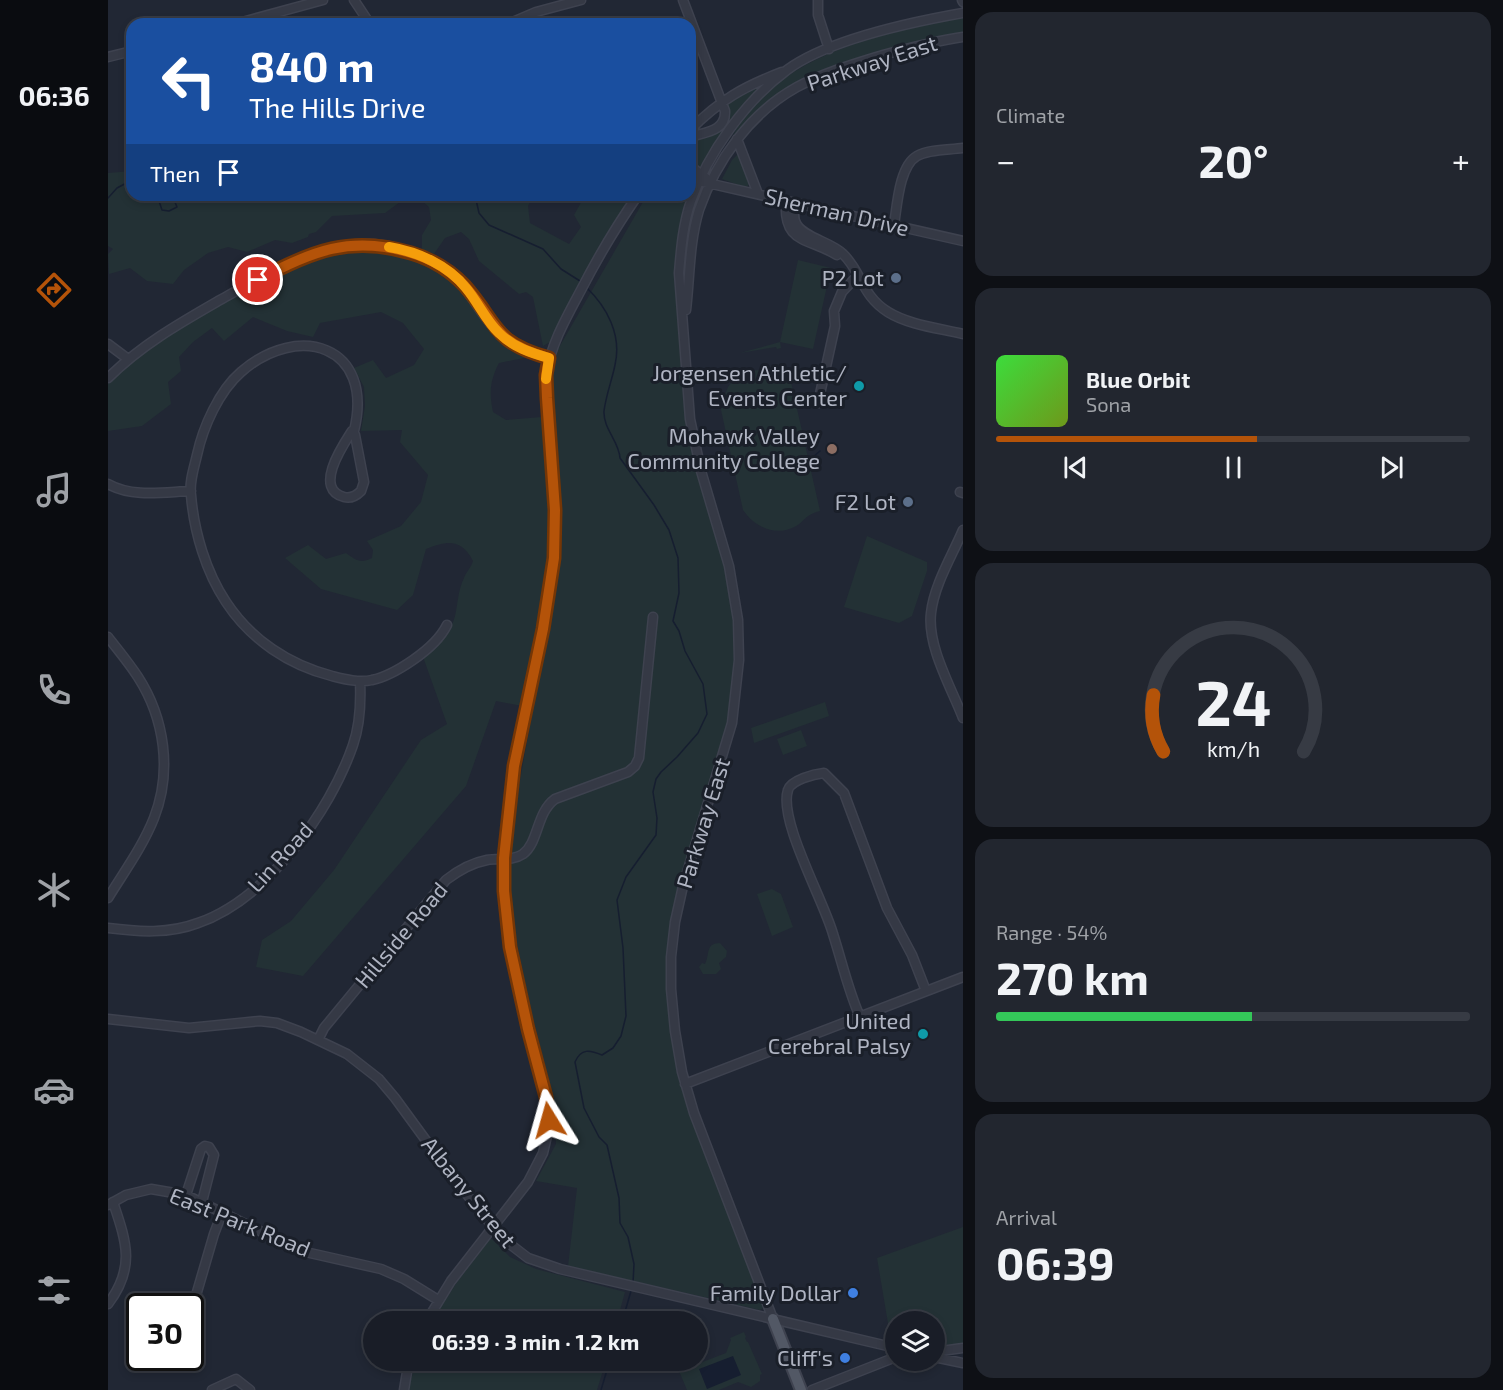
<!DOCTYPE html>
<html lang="en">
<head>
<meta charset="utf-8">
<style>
	:root { --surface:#191d27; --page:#22262f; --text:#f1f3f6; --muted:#9fa2a7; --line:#373b44; --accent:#b45309 }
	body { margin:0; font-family:"Exo 2",sans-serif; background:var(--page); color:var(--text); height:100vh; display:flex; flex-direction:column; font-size:22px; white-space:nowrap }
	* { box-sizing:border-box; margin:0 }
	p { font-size:20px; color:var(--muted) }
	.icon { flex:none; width:33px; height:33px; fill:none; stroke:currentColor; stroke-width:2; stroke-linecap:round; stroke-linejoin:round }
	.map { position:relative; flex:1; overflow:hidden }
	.side { display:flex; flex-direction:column; gap:12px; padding:12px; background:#0e1015; width:540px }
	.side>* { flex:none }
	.banner { position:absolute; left:18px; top:18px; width:570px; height:183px; border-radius:18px; box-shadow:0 3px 9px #0003,0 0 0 2px var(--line); background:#1a4fa0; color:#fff; overflow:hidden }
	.buttons { position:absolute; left:777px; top:1311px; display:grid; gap:12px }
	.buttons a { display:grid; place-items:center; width:60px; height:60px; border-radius:50%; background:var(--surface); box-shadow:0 3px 9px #0003,0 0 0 2px var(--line); font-size:30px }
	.speed { position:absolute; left:18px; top:1293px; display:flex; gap:12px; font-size:30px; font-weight:700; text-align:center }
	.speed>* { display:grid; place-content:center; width:78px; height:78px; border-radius:50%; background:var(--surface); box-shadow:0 3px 9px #0003,0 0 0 2px var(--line); line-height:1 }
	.speed .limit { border:3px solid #111; border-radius:9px; background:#fff; color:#111 }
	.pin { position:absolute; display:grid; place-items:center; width:51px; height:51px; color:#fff; margin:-26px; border:3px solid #fff; border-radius:50%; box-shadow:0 2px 6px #0007 }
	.me { position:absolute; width:66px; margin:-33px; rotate:352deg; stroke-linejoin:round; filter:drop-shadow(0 0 4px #0008) }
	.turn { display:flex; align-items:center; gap:21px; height:126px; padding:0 24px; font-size:27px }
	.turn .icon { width:78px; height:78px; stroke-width:2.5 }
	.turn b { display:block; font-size:42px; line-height:51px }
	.then { display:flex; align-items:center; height:57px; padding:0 24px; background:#0003; gap:12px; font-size:22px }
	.big { font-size:45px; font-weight:700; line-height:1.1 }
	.side .card { flex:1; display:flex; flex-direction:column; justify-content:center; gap:9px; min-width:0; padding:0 21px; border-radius:18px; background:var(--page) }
	.side .dial { align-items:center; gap:0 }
	.dial svg { height:156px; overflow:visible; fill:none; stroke:var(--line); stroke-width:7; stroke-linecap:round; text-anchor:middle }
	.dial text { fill:var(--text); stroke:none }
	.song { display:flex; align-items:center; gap:18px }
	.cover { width:72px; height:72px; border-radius:9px; background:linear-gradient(135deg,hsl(120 70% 55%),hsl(80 70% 35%)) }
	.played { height:6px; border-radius:3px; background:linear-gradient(90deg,var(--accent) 55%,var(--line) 55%) }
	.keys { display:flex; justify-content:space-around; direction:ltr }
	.heat { display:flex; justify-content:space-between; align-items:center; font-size:33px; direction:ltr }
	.charge { height:9px; border-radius:4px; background:linear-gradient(90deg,#34c759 54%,var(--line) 0) }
	.trip { position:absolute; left:255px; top:1311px; width:345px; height:60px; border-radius:30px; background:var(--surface); box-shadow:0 3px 9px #0003,0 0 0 2px var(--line); font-weight:700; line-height:60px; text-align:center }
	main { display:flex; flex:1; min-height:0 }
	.tab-bar { display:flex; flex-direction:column; width:108px; justify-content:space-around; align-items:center; background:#0a0c10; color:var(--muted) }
	.tab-bar .icon { width:42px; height:42px }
	.tab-bar .active { color:var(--accent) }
	.tab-bar b { font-size:27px; color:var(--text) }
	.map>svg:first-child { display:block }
</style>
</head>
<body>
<main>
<nav class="tab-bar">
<b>06:36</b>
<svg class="icon active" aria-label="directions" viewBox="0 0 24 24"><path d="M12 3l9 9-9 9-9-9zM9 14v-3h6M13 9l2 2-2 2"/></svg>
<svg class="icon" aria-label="music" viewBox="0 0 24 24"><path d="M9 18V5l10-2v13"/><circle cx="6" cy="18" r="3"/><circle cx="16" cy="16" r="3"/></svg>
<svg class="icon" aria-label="phone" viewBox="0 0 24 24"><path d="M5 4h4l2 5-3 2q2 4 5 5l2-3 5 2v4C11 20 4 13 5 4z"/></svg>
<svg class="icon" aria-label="climate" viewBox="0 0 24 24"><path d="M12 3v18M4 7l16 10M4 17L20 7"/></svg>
<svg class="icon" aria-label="car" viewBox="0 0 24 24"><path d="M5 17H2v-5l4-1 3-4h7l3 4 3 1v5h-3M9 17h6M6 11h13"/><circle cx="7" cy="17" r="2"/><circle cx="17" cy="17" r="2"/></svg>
<svg class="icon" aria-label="filters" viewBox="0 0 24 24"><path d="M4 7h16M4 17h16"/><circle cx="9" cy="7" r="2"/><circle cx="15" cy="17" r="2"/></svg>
</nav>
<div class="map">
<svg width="855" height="1390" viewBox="0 0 855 1390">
	<rect width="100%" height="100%" fill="#212734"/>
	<!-- green -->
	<path fill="#233135" d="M855,17V34L839,37L678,91L615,154C621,143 626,132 633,122C681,51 777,33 855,17Z
		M658,81L594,166L590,167L582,161V140C596,136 619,135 621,116C621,111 619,106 619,101Z
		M630,154L641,180L640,186L636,187L614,179L624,160Z
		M24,171V195H426L420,206L422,223L461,244L473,227L466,215L475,199L481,195H524L496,239L442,342L435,346L425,297L418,292L411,294L371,261L361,239L353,232L337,238L326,254L314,249V235L323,220L321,207L308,196L296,199L277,213L224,216L208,232L201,234L200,237L184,243L167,240L139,252L120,247L100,253L76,270L65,284L39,281L22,268L1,274L0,254L5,249L0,246V173Z
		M539,195H582L571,317L578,410L617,566L627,627L628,661L620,724L571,886L564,921L559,982L560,1010L569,1067L580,1108L655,1305V1308L652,1310L460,1266L469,1188L428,1181L448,1144L445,1096L423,1011L407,934L400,866L410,791L450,570L454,517L444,379L449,351Z
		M263,249C290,254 319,259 340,277C364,298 376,333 404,350C409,353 415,355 421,357L391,363C382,380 381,393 385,412L398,420L434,417C441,464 444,509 441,556C437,606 424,656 414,706L388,701L358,786L195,976L148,967L154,940L183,921L226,870L313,740L339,724L315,657C328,645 343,633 347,616C350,603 350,590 356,578C358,572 363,568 365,561C353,538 339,541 318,549L305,595L289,610L213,589L177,558L200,545L218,559L238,553C248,560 252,564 264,558L265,550L259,541L293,526L313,502L320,475L292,442L294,430L253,431L257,406L256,387L246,368L265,360L278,378L306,365L316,349L295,323L273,312L212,323L205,337L179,331L145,317L116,341L104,328L85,342L71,357L73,371L60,382L63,404L34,426L0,431V384C27,356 55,338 89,318C133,292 180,263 231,253C242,251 253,250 263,249Z
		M690,260L723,268L705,349L672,342L673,348L669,349L668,347L632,353L672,342Z
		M650,370C662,371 669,376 681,373L712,511C695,515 697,523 684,528C665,536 646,526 635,510L613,410L614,402L620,387L627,378L640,371Z
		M759,536L819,562V571L804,616L791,623L736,607Z
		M717,702L721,716L646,743L643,728Z
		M693,730L699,746L675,755L669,739Z
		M664,889L673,894L685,927L664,936L649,894Z
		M612,943L619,951L618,957L611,963L613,969L608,974H595L591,967L594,963L597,964C602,955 597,943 612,943Z
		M855,1227V1344L827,1348L826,1322H788L787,1342L783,1341L769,1258Z
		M382,1239H384L402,1257L428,1269L517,1292L509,1321L323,1322L349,1282Z
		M636,1332L638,1337L637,1338L639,1342H640L654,1374L652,1375V1381L643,1387L630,1382L611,1390H579L571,1371L618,1353L623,1340L622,1338Z
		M308,1361H498L489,1390H300Z"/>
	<!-- water -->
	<path fill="#161e30" d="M625,1356L633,1375L599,1389L591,1369Z"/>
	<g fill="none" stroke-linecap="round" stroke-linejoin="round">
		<!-- stream -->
		<path stroke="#161e30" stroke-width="1.5" d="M49,195L54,210L61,211L69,207L64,195
			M97,195L111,200L127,195
			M367,195L371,213L381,225L435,249L453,269L472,281
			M0,198L9,188L24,180
			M478,287C499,307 514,335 507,365C504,380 498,395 496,411C495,429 511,441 512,458L546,505L561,530L570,558L571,593L565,621L571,631L577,651L595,684L599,714L590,733L569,757L553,772L548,779L545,792L549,818L548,835L518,877L509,900L515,948L518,1016L513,1036L505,1048L494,1055C482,1050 473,1048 467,1062L476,1108L491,1137L499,1145L511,1198L512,1223L520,1237L526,1264L525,1283
			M705,459V457L712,451
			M514,1322L523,1291
			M493,1390L502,1360"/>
		<!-- minor casing -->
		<g stroke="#3e424f" stroke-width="11">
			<path id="minor" d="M246,0L262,24
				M575,0L617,111C618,131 598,132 582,137
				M710,0V15L721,49
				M854,0L855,2
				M127,24L215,0
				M400,24L428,12L473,0
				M0,57L24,51
				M582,130C612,100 635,87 674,72
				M629,139L650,194
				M582,166L598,178
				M582,175L591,181L855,241
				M678,201C675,244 699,237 729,255
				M689,204C686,211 684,218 689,225C697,238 723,242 735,254C754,272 753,295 780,312C801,325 830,328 855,334
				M786,225C789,207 791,166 809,156C821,149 841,150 855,148
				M578,310C582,277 581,243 591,210C608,161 642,113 689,87C715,73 746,64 775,55C801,48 828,41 855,37
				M0,344L20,359
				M0,378C33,345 72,323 112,300C155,276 200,248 250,244C275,242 308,251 329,264C363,284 367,311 392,334C406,347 423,353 441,358
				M710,403L727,326L726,311L734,292L749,276
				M244,431L247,435L256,482L253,491C248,496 243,499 236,497C205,489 235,445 244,431Z
				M246,431C267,345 190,322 133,372C111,391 95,427 89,455C86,468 81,482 83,495C86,532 98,572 118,602C143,640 181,665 224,676C236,679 251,683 264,680C279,677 292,669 305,660C318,651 332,639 339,625
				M0,484C25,498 56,492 83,491
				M852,492L855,493
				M855,530C844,556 826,585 823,613C819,646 843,687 855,718
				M0,637C10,650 21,663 30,677C57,719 64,772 46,818C35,846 16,872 0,898
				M0,928C31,932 61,934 90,923C159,899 222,812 245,745C252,725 253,702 252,681
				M752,1017C740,990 734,962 725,934C716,901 670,820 680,790C683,780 706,774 716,773L736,793L779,908L804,955L818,991
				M0,1019L81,1028L152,1021L169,1023L193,1032L239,1054L271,1079L287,1098L344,1176L394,1238L420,1258L452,1269L788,1348
				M210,1040L216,1028L338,880C351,870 363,863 379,860C391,858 405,861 415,854C431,842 428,813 447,799L520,772L527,766L531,758L545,617
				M577,1084L855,977
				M78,1195L93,1149L97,1146L101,1147L106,1155L94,1202
				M0,1205L18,1195L43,1189L78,1195L193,1251L273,1269L296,1279L330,1300
				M0,1304C28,1267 18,1241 5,1202
				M82,1316L106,1234L114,1213
				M665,1319L586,1113L574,1072L567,1031L563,989V957L567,922L575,886L624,723L631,660L630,620L621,566L593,471L582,419L571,273C573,249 575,224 583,201C600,153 637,101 679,70C720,40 804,22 855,13
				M318,1322L343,1281L420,1182L435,1153L439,1136L441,1120L438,1097L420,1029L402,947L396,891V858L406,767L435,629L445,558L447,510L438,375C443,344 458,318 473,290C490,257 509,225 530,195
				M826,1352L855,1348
				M826,1357L855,1363
				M104,1390L128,1379L142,1390
				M296,1390L301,1360
				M704,1390L788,1357"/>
		</g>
		<!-- major casing -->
		<g stroke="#3e424f" stroke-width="14">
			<path id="major" d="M665,1319L693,1390"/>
		</g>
		<!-- minor -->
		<use href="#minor" stroke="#353945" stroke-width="8"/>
		<!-- major -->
		<use href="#major" stroke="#525865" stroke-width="10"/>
	</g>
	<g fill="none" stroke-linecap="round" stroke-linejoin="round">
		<!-- route casing -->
		<g stroke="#753606" stroke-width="15">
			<path id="route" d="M150,280C203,251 243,235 303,253C323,259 342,270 357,286C391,325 384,342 441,358L438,375L439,398L447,510L446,558L435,629L406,766L396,858V891L402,947L420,1029L438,1097L441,1120"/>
		</g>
		<!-- route -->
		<use href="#route" stroke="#b45309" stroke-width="10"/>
		<!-- slow -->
		<path stroke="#f59e0b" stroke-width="10" d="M281,247C310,252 340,265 358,288C370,302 378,321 391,333C405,347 423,353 441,358L438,379"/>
	</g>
	<!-- markers -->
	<g fill="#5c6f8a" stroke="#1a1f29" stroke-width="2">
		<circle cx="788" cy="278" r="6"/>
		<circle cx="800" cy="502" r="6"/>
	</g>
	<g fill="#0f9aa8" stroke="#1a1f29" stroke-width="2">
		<circle cx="751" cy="386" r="6"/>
		<circle cx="815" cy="1034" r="6"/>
	</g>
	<circle fill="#8d6e63" stroke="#1a1f29" stroke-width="2" cx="724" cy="449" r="6"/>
	<g fill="#3f7fe0" stroke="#1a1f29" stroke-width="2">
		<circle cx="745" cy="1293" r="6"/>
		<circle cx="737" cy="1358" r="6"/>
	</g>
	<g text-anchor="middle" stroke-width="6" stroke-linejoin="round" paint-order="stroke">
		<!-- street labels -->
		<g font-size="22" fill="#afb4c2" stroke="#1a1f29">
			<text transform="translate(764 63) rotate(-18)" y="8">Parkway East</text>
			<text transform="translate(729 212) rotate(13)" y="8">Sherman Drive</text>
			<text transform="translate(595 823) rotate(-73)" y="8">Parkway East</text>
			<text transform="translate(172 857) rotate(-48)" y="8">Lin Road</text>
			<text transform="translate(293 935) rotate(-50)" y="8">Hillside Road</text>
			<text transform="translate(361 1192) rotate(51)" y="8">Albany Street</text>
			<text transform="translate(132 1222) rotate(22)" y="8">East Park Road</text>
		</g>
		<!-- poi labels -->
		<g font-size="22" fill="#afb4c2" stroke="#1a1f29" text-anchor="end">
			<text x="776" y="286">P2 Lot</text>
			<text x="739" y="381">Jorgensen Athletic/<tspan x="739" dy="25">Events Center</tspan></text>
			<text x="712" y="444">Mohawk Valley<tspan x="712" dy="25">Community College</tspan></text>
			<text x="788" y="510">F2 Lot</text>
			<text x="803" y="1029">United<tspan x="803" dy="25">Cerebral Palsy</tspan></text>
			<text x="733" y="1301">Family Dollar</text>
			<text x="725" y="1366">Cliff's</text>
		</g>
	</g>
</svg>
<div class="buttons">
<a><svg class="icon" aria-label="layers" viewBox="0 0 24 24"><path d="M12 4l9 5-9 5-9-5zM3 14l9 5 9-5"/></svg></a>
</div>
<div class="speed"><div class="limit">30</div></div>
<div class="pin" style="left:150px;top:280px;background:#d93025"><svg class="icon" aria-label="arrive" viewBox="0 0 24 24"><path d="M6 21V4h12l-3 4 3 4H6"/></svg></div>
<svg class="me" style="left:441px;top:1120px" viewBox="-20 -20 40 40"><path d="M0-17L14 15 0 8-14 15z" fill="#b45309" stroke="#fff" stroke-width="4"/></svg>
<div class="trip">06:39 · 3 min · 1.2 km</div>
<div class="banner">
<div class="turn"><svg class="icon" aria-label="left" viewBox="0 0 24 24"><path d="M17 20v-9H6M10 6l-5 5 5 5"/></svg><div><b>840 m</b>The Hills Drive</div></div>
<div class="then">Then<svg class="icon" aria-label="arrive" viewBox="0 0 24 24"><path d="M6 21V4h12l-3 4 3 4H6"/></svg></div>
</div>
</div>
<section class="side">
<div class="card"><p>Climate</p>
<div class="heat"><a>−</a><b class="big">20°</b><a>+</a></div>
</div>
<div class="card">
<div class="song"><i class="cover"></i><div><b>Blue Orbit</b><p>Sona</p></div></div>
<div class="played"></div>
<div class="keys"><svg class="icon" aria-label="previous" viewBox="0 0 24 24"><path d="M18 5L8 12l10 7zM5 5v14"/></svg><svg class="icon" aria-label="pause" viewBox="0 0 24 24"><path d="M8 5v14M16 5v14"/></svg><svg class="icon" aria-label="next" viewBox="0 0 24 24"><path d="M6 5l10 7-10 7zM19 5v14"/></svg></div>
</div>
<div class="card dial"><svg viewBox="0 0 100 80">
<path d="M14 69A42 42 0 1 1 86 69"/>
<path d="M14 69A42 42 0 0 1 9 40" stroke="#b45309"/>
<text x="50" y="56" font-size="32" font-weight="700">24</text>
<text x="50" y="72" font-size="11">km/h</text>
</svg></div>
<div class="card"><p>Range · 54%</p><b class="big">270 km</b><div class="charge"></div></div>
<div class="card"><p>Arrival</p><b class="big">06:39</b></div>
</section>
</main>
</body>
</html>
